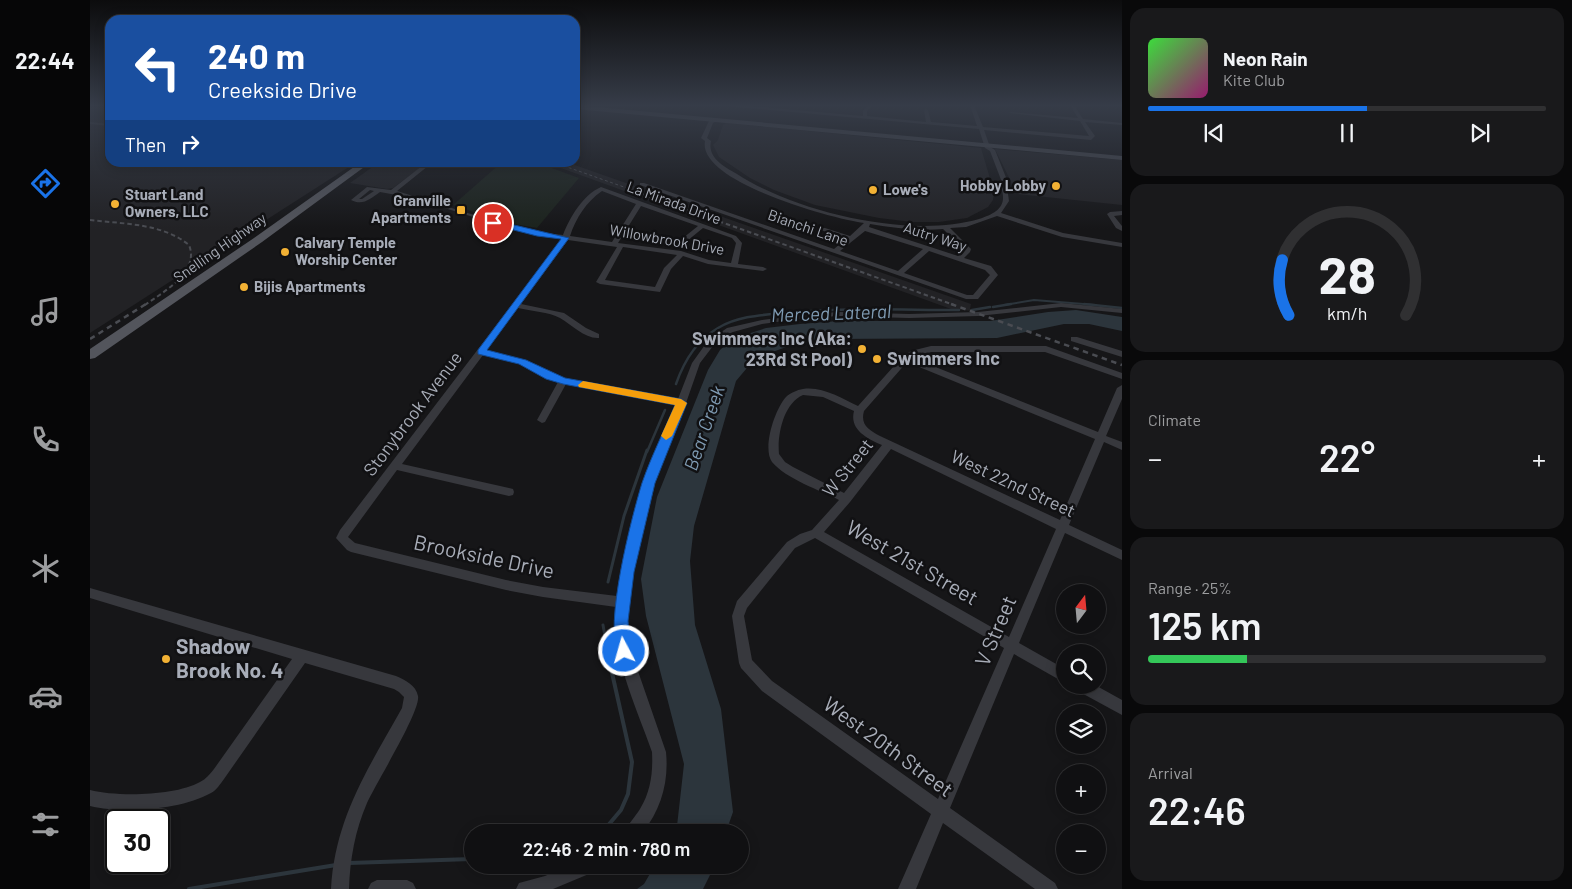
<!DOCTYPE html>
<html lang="en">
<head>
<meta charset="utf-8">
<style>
	:root { --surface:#101012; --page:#19191b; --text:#f1f3f6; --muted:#9c9d9f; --line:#303032; --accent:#1a73e8 }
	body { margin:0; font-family:Barlow,sans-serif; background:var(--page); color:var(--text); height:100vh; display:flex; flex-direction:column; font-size:19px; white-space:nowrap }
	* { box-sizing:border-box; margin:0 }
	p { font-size:16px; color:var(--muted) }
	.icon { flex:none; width:28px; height:28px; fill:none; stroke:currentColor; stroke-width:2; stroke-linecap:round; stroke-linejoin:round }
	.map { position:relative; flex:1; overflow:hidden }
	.details { display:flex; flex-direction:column; gap:8px; padding:8px; background:#09090a; width:450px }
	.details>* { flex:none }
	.hud { position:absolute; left:15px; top:15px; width:475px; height:152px; border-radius:15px; box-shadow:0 2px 12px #0003,0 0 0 1px var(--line); background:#1a4fa0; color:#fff; overflow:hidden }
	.needle { width:32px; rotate:16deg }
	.fabs { position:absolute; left:966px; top:584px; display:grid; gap:10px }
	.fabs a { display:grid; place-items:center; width:50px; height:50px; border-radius:50%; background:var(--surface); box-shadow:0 2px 12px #0003,0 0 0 1px var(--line); font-size:25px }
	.speed { position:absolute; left:15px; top:809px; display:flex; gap:10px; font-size:25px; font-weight:700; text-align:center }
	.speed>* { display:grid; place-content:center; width:65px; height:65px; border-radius:50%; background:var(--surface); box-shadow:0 2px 12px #0003,0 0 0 1px var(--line); line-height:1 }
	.speed .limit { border:2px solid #111; border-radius:8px; background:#fff; color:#111 }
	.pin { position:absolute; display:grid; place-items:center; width:42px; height:42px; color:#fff; margin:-21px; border:2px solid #fff; border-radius:50%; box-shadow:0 1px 5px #0007 }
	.me { position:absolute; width:55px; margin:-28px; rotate:354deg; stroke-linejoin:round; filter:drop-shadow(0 0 4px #0008) }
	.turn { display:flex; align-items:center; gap:18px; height:105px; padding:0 20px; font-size:22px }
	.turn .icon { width:65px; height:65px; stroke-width:2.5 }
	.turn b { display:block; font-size:35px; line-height:42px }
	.then { display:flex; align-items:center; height:48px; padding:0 20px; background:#0003; gap:10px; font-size:19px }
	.big { font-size:38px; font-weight:600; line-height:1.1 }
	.details .card { flex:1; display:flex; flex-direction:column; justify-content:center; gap:8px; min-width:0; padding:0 18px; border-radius:15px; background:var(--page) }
	.details .dial { align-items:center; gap:0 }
	.dial svg { height:130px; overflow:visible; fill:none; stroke:var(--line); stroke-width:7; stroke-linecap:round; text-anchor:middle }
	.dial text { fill:var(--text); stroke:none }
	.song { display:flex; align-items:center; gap:15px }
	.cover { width:60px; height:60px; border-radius:8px; background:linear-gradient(135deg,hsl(120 70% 55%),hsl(320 70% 35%)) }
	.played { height:5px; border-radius:2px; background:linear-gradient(90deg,var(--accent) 55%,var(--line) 55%) }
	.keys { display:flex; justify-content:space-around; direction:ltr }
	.heat { display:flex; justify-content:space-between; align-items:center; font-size:28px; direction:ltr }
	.charge { height:8px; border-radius:4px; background:linear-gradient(90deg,#34c759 25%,var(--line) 0) }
	.trip { position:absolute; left:374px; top:824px; width:285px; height:50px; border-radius:25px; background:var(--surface); box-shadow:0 2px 12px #0003,0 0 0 1px var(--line); font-weight:600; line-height:50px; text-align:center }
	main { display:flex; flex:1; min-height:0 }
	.tabs { display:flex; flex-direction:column; width:90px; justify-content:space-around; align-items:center; background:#060607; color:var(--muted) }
	.tabs .icon { width:35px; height:35px }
	.tabs .current { color:var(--accent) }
	.tabs b { font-size:22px; color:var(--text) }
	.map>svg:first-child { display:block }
</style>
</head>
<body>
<main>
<nav class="tabs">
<b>22:44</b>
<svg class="icon current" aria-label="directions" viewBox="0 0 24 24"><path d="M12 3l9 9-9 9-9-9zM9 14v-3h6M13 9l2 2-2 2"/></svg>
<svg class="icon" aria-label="music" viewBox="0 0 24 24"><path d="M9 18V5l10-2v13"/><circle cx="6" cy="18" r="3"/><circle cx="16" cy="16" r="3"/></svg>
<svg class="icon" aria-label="phone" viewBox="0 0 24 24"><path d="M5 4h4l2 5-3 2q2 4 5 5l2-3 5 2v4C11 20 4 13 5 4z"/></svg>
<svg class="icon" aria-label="climate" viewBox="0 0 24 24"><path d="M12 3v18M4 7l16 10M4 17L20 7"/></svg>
<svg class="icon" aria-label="car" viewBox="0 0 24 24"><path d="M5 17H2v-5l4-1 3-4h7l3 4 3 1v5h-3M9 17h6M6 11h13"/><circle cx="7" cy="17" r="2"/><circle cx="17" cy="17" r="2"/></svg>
<svg class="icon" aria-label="filters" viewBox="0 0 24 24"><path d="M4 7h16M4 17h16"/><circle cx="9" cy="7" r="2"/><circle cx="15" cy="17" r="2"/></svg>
</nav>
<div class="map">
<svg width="1032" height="889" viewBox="0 0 1032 889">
	<rect width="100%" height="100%" fill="#161618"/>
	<!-- built -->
	<path fill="#222225" d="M0,105H20V162L265,163L0,333Z
		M636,123L891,148L904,192L903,200L898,207L877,218L849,222H822L789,218L725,205L684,190L660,178L629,157L623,145L628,140L633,125Z
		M905,149L1032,160V205L927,194Z
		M333,162L334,165L303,188L297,189L260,183L288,163Z
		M457,163H479L881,304L880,309L883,311L861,309Z"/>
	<!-- green -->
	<path fill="#1c231d" d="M411,163H448L489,178L447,228L413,222L363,205Z"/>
	<!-- water -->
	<path fill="#2c353c" d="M986,310L1032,317V331L999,324H974L907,338L739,339L696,347L680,353L662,362L646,381L604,526L600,561L605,625L631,709L643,812L636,832H583L587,826L594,764L556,616L551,579L567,497L618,370L630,350L642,339L676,328L710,324L749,321H900L958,312Z
		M565,865H625L613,889H547L554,884Z"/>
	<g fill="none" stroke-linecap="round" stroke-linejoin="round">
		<!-- stream-far3 -->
		<path stroke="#2c353c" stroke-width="2" d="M914,305L944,300L1006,305"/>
		<!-- stream-far2 -->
		<path stroke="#2c353c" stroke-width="2.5" d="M994,304L1032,308
			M903,307L921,304
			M882,310L900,307
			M586,384C594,361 607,340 628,328C648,316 672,315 694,313C753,307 811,310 869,310
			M557,452L575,410"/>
		<!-- stream-far1 -->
		<path stroke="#2c353c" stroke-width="3" d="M518,582L534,516L557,450
			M513,625L516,642"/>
		<!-- stream -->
		<path stroke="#2c353c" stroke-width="4" d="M516,641L518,655
			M507,832L515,829L531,810L538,794L542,762L520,664
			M259,863L382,859
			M99,889L246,865"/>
		<!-- street -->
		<path fill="#37383d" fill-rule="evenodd" d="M633,105H649L773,116V111L778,105H782L777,111V116L836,122L834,110L836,109L838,110L841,122L887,126L880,105H884L893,127L999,136L990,121L919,113L921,112L988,118L980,105H984L993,119L1032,123V125L995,122L1005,136L1001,140L894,130L900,147L905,150L919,185L917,187L919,201L911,213L973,233L1032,243V247L972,237L907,216L876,227L860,228L881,249L880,252L874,258L901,266L908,275L888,299H876L550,185V183H554L744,249L756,239L731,230V228H735L760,236L774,223C744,219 607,182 615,141L611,138L619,121L626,119L628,120L623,123L617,138L621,141C617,158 635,167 647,174C707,213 820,239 889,219C906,213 918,207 911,187L913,185L900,151L895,148L889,129L635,106ZM780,224C804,228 829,231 853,229L875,250L868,256L779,227ZM775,231L833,249L808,271L750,251ZM839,251L895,270L900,275L883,295H877L814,273Z
			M0,122L20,124V126L0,124Z
			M337,162H343L307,191L410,223L447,232L473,235C480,217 493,195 511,187L646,236L652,243L648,264L673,267L677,269L673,271L618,264L593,256L581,269L570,292L510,284L506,282L527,247L478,240L431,304L474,313L496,328L509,334V338C495,339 482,325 470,318C459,312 441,311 428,308L396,351L435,360L463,375L474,378L588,399L602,363L617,342L637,328L672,320L716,314L749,312L819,314L888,312L971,303L1032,309V313L971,307L888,316L819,318L749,316L716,318L672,324L643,332L623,346L610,363L596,403L570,463L540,588L537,623L541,651L576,752C579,782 571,809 553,832H535C538,824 545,817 550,809C561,791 563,772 562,752C546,706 521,656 526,607L453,597L416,590L261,552L257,550L246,538L250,530L472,239C409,231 352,202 290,192C280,199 273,206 261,200L277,187L301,190ZM280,190L284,191L272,199H269ZM512,191L546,204L522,242L480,236C486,218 496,202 512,191ZM551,206L608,226L593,238L587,239V241H597L613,228L642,238L646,243L641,263L619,260L591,251L528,243ZM533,247L587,255L574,268L565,287L515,280ZM393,355L429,364L457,379L468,382L447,420L452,423L455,422L476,384L585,405L560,463L554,483L527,596L453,587L416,580L265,543L258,537L307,470L419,496L423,495L424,492L423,489L419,488L312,464Z
			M1032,211V215L1024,216L1032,226V231L1026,228L1017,214L1020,212Z
			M981,337H987L1032,351V357L981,341Z
			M841,346H956L1032,373V379L955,352H841L823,358L1008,432L1027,388L1032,385V399L1016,436L1032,442V450L1014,442L979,525L1032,550V560L975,533L929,643L975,669V683L924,654L860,808L965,883L968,889H945L853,823L826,889H808L841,814L672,691L651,668L649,663L642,616L647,601L697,542L710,534L722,530L749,500C730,490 696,479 682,462C672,448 685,409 696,397C700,393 707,390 713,389C732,386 751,398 768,406L813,356L821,351ZM817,362L1005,439L970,520L790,436C779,430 770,425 774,411ZM713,395L733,397L764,411C759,430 778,439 792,445L754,493L703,467L695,462L689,454C687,434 694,403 713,395ZM801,449L966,529L919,637L734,532L760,502ZM725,538L914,648L848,799L682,681L662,660L654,616L657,608L705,548Z
			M0,588L306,676C315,680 326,685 328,696C331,711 286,783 277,803C265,831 260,859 259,889H241C245,818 278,769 312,708L314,697L309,692L304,689L215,663L134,779C130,784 127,790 121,793C90,810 34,814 0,806V790C27,797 85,796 110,782C116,779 120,774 124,769L202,659L0,598Z
			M984,685H1005L1032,700V715L986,690Z
			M480,865H508L506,871L463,889H426L429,883L455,876Z
			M287,880H317L323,883L326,889H278L281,883Z"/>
		<!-- secondary -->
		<path fill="#45474d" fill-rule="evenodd" d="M485,105L1032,156V160L485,109Z"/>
		<!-- primary -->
		<path fill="#53555c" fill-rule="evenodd" d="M271,162H281L172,242L5,358L0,359V349L164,238Z"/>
		<!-- rail-far2 -->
		<path stroke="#4a4c52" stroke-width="1" stroke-dasharray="3 2.5" stroke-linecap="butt" d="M463,162L548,192"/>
		<!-- rail-far1 -->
		<path stroke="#4a4c52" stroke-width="2" stroke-dasharray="4.5 3" stroke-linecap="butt" d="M544,191L864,305
			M0,220C33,224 72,223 99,245C110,272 73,292 55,305"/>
		<!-- rail -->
		<path stroke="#4a4c52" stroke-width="2.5" stroke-dasharray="5.5 4.5" stroke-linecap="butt" d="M861,304L1032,365
			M0,339L56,304"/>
	</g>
	<!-- sky -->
	<linearGradient id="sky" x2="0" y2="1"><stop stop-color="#0c0c0d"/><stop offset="0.46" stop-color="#363c48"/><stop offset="1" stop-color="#363c48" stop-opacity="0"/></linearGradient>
	<rect width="1032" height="229" fill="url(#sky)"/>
	<!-- route -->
	<path fill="#1a73e8" stroke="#114b97" d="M403,220L479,238L397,350L436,360L475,378L591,399L597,403L565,483L544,572L538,621L541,651L539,656L534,658L528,656C514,624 541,519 552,483C561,457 574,431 585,405L473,384L456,379L429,364L388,354V350L471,239L447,236L400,224V221Z"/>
	<!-- slow -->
	<path fill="#f59e0b" d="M493,381L591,399L597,403L582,436L576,440L571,436L585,405L489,387L488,385Z"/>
	<!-- markers -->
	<g fill="#f2b134" stroke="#111113" stroke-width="2">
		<circle cx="966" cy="186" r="5"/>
		<circle cx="783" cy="190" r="5"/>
		<circle cx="25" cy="204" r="5"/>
		<rect x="366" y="205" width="10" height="10" rx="2.5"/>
		<circle cx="195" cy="252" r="5"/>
		<circle cx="154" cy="287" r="5"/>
		<circle cx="772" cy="349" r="5"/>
		<circle cx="787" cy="359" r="5"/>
		<circle cx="76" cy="659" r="5"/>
	</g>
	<g text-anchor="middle" stroke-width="5" stroke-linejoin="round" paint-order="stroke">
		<!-- far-poi labels -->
		<g font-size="15" font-weight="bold" fill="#a8adb8" stroke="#111113" text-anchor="start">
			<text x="956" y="191" text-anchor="end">Hobby Lobby</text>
			<text x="793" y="195">Lowe's</text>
			<text x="35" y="200">Stuart Land<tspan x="35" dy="17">Owners, LLC</tspan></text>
			<text x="361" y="206" text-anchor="end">Granville<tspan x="361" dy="17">Apartments</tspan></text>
			<text x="205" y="248">Calvary Temple<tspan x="205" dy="17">Worship Center</tspan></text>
			<text x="164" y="292">Bijis Apartments</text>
		</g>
		<!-- far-street labels -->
		<g font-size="15" fill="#a8adb8" stroke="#111113">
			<text transform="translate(584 203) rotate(20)" y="5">La Mirada Drive</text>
			<text transform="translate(718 228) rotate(19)" y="5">Bianchi Lane</text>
			<text transform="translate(845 237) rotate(18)" y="5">Autry Way</text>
			<text transform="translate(577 240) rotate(10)" y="5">Willowbrook Drive</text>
			<text transform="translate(130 248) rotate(-35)" y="5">Snelling Highway</text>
		</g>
		<!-- poi labels -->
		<g font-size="18" font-weight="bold" fill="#a8adb8" stroke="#111113" text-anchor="end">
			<text x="762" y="345">Swimmers Inc (Aka:<tspan x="762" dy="21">23Rd St Pool)</tspan></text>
			<text x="797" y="365" text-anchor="start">Swimmers Inc</text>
		</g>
		<!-- street labels -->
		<g font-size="18" fill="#a8adb8" stroke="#111113">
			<text transform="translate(323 414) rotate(-53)" y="6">Stonybrook Avenue</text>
			<text transform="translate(758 468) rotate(-51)" y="6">W Street</text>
			<text transform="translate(923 484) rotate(25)" y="6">West 22nd Street</text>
		</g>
		<!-- water labels -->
		<g font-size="19" font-style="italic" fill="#7f9bb3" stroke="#111113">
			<text transform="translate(741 313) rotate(-2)" y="7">Merced Lateral</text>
			<text transform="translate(614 428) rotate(-71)" y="7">Bear Creek</text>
		</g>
		<!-- near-street labels -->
		<g font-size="21" fill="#a8adb8" stroke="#111113">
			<text transform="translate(394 557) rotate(12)" y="7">Brookside Drive</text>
			<text transform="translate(822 563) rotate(30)" y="7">West 21st Street</text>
			<text transform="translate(906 631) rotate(-67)" y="7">V Street</text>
			<text transform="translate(798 747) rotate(36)" y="7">West 20th Street</text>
		</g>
		<!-- near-poi labels -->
		<g font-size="21" font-weight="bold" fill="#a8adb8" stroke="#111113" text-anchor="start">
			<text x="86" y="654">Shadow<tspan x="86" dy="24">Brook No. 4</tspan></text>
		</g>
	</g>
</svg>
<div class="fabs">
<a><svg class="needle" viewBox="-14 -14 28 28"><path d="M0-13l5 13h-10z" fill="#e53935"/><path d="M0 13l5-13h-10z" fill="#9c9d9f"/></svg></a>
<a><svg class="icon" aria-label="search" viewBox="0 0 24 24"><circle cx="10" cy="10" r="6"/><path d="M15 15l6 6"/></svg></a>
<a><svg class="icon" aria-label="layers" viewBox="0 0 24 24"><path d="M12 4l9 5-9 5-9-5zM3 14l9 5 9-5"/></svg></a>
<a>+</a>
<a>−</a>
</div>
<div class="speed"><div class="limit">30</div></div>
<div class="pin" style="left:403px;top:223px;background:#d93025"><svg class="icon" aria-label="arrive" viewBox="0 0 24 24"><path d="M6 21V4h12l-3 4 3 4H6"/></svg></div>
<svg class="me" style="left:534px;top:651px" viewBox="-20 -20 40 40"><circle r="17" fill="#1a73e8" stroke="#fff" stroke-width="3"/><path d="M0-11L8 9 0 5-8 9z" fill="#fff"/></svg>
<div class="trip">22:46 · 2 min · 780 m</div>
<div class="hud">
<div class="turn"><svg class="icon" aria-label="left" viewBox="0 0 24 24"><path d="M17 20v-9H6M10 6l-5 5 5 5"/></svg><div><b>240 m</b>Creekside Drive</div></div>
<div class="then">Then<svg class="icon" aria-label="right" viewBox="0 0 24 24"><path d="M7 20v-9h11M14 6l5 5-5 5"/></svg></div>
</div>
</div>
<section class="details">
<div class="card">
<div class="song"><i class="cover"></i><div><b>Neon Rain</b><p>Kite Club</p></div></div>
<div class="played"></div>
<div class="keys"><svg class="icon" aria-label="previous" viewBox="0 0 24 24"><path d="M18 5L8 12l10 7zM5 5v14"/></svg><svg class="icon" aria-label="pause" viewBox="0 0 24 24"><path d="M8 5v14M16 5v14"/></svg><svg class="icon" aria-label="next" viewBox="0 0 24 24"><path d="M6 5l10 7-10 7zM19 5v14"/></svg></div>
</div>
<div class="card dial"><svg viewBox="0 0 100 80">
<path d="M14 69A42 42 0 1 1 86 69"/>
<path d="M14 69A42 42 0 0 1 10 35" stroke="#1a73e8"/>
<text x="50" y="56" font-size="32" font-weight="700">28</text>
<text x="50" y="72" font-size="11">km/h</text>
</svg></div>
<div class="card"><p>Climate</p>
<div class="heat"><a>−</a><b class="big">22°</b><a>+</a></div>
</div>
<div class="card"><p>Range · 25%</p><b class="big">125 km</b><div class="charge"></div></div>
<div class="card"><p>Arrival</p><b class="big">22:46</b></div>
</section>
</main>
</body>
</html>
